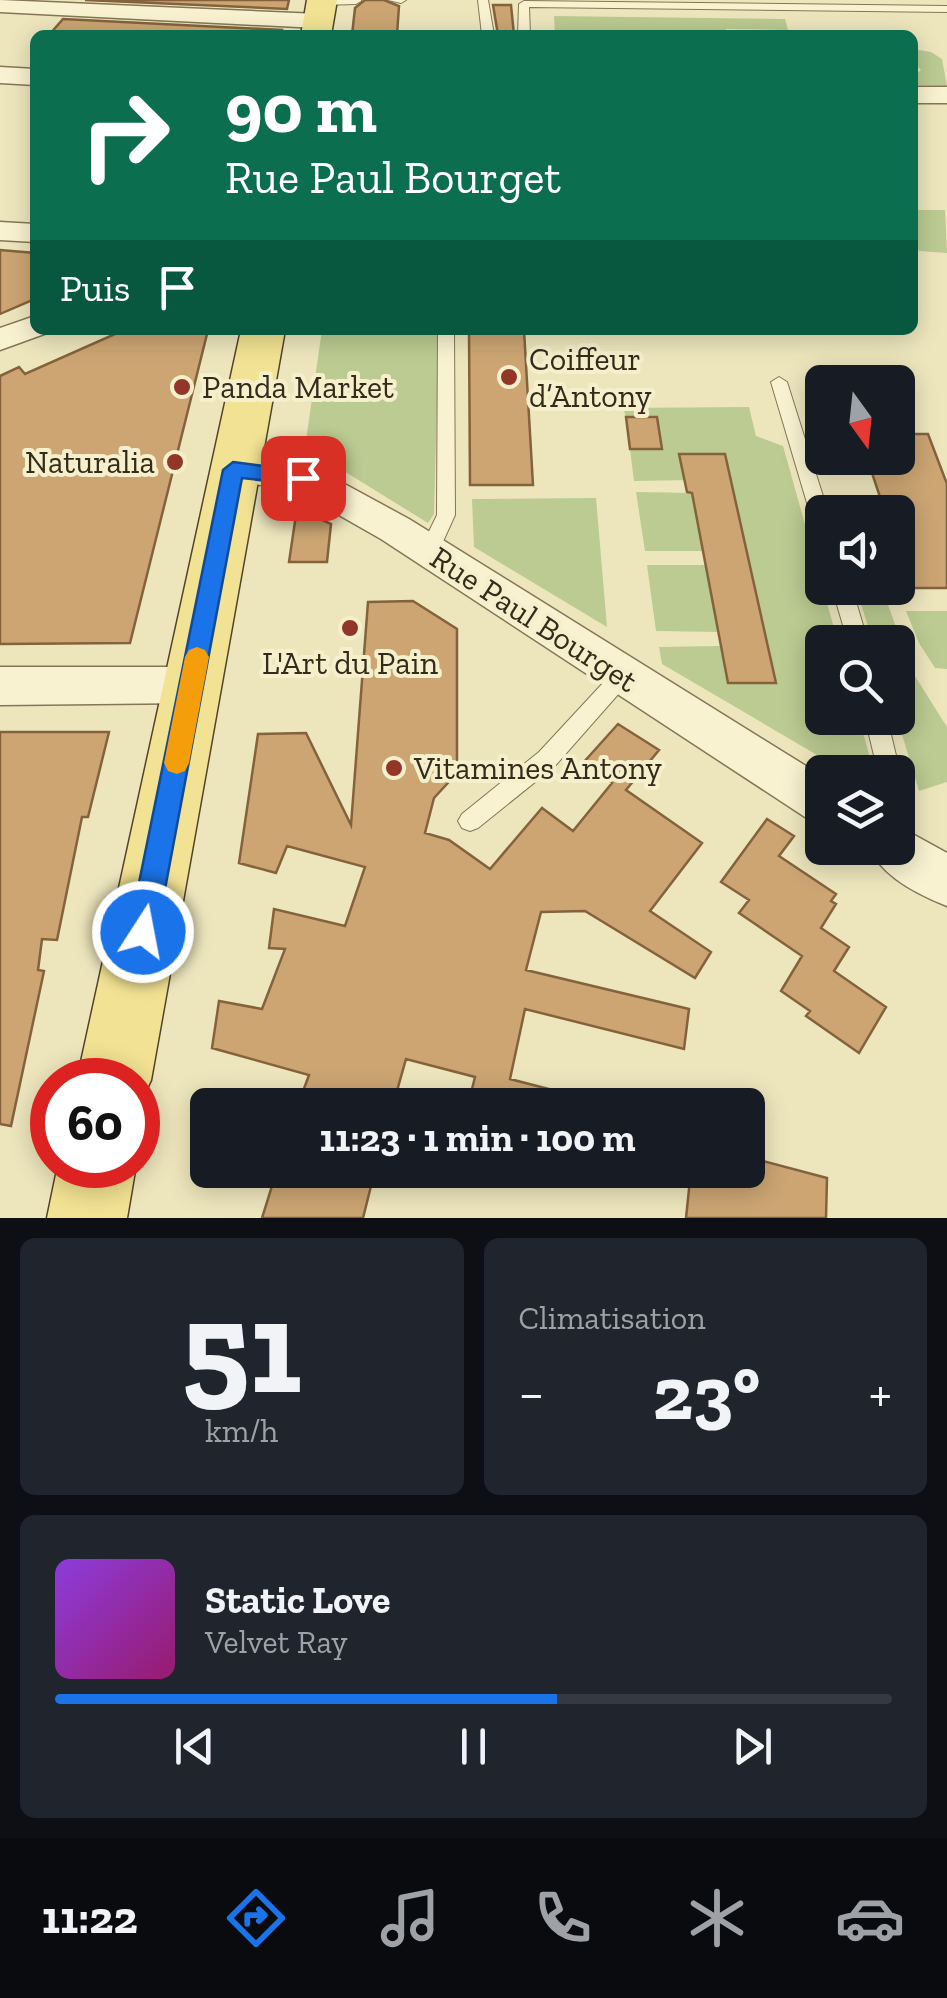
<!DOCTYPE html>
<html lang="fr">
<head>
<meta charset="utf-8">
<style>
	:root { --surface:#171b24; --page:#20242c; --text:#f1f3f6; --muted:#9ea1a6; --line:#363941; --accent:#1a73e8 }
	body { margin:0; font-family:"Zilla Slab",serif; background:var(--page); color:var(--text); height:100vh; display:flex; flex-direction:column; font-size:38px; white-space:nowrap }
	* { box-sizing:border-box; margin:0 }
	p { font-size:32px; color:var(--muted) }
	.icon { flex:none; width:55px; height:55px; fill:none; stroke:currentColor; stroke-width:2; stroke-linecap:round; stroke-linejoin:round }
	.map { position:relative; height:1218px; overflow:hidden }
	.panel { display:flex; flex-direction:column; gap:20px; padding:20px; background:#0d0f14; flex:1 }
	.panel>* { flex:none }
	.guide { position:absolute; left:30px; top:30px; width:888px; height:305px; border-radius:15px; box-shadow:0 5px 25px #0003; background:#0b6e4f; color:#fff; overflow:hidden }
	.needle { width:65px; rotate:165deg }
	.fabs { position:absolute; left:805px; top:365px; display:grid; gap:20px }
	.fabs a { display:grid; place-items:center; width:110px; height:110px; border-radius:15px; background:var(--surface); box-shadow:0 5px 25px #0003; font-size:50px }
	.speed { position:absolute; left:30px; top:1058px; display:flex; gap:20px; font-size:50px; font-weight:700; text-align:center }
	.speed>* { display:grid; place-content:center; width:130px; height:130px; border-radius:50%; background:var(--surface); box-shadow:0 5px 25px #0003; line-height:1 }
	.speed .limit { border:15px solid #d22; background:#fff; color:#111 }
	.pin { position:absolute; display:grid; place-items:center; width:85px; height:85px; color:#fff; margin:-42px; border-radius:20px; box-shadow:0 5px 15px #0006 }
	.me { position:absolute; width:110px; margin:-55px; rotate:11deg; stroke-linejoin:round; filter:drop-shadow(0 0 8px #0008) }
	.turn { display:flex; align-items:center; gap:35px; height:210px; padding:0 30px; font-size:45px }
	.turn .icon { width:130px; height:130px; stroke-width:2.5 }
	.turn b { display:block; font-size:70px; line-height:85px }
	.then { display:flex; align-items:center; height:95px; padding:0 30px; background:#0003; gap:20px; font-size:38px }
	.big { font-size:75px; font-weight:700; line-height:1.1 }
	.panel .widget { flex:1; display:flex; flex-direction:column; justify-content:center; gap:15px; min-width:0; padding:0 35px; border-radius:15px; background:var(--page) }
	.panel .dial { align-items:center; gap:0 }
	.dial b { font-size:130px; line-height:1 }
	.song { display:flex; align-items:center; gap:30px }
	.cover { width:120px; height:120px; border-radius:15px; background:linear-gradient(135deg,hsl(270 70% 55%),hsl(320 70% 35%)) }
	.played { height:10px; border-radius:5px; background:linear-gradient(90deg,var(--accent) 60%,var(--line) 60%) }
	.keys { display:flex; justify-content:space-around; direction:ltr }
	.heat { display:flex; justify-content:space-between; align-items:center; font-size:55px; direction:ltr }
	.panel .tiles { flex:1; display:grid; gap:20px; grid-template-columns:1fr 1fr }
	.widget:last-child { grid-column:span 2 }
	.trip { position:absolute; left:190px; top:1088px; width:575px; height:100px; border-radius:15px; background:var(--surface); box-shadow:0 5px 25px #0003; font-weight:700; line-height:100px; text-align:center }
	.dock { display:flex; height:160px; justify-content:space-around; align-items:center; background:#090b0e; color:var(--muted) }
	.dock .icon { width:70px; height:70px }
	.dock .active { color:var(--accent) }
	.dock b { font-size:45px; color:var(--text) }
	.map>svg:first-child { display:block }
</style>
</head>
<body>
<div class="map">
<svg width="947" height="1218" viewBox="0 0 947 1218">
	<rect width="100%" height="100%" fill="#ede6bd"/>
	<!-- green -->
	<path fill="#bbcb91" d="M554,16L785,19L788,30L726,29V35H555Z
		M913,49L931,52L942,59L947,86L913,85V76L921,70L913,62Z
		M912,210H945L947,253L919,251L913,237Z
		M322,330H439L434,514L428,523L305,447Z
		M749,407L756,436L783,446L838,642H822V718H859L874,772H846L662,664L659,647L720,646L728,683H776L725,454H685L690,480L634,481L630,449L662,448L657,417H626L623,408Z
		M636,492L692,493L703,551H645Z
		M596,498L607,627L474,547L472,499Z
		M647,565H705L718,632L656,631Z
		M861,604L888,605L913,673L947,727V782L919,791L897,718L898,642H873Z
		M906,611H947V669L935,668L919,643Z"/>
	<!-- building -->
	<path fill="#cca573" stroke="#84633c" stroke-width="2.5" d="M85,0H289L287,9Z
		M365,0H384L399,6L397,35H352L355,8Z
		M493,5H511L514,35H498Z
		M63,19L282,30L281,35H49Z
		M0,250L35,253V299L0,314Z
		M124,330H208L130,643L0,644V376L19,367L25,374Z
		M469,330H524L533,485H470Z
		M626,417H657L662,449H630Z
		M898,434H928L947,484V588H908L898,553V512H885L867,458H898Z
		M679,454H725L776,683H728L692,493L687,492Z
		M297,508L331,524L327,562H289Z
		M413,601L457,629V773L434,798L425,833L449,840L490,869L542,808L573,831L612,783L583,763L618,724L659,750L626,790L702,843L650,911L711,952L695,978L585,911L541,912L526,970L689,1009L684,1049L525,1009L510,1079L568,1094L567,1105H468L475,1077L406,1059L393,1105H298L309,1075L212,1048L219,1001L262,1009L285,949L269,948L274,909L345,926L365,867L287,846L276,873L239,863L258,734L306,733L351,825L368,602Z
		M0,732H109L88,817H82L57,940L42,939L38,970L44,971L11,1126L0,1124Z
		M767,819L794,836L779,856L836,894L831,901L836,904L821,928L849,947L834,971L886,1007L859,1053L806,1016L810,1011L781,991L802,956L739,913L749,900L721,882Z
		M748,1157L827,1178L826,1218H686L691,1170H748Z
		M277,1170H375L363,1218H262Z"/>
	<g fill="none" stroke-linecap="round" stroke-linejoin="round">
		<!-- lane casing -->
		<g stroke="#857656" stroke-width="2">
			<path id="lane" d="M318,0H361V1L356,4L322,5Z
				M388,0H406L401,3Z
				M478,0H488L494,35H482Z
				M524,1L947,6V12L529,7L530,35H518L519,4Z
				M438,330H454L455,515L436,557L429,559L419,552L437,515Z
				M779,377L787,382L828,512H822V530L813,523L771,382Z
				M832,588H852L868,642H848Z
				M622,667L629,670L633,676L629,682L555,766L478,828L470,831L462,828L458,821L462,814L539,752L615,670Z
				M865,718H887L900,772L898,778V772H878Z
				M898,798L906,801L914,826L906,840L898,843Z"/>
		</g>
		<!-- street casing -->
		<g stroke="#857656" stroke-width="3">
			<path id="street" d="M0,0L318,14L330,21L318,28L0,12Z
				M0,67L35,69V85L0,83Z
				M912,87H947V103H912Z
				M0,222L35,224V242L0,240Z
				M35,316V330H49L47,333L0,350V328Z
				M233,457L317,469L409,519L822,776V824L805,817L381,539L295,490L220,479L214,470L220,461Z
				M0,667H191L207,672L213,685L207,698L191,703L0,705Z
				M898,826L947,853V906C919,895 881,876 870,848H898Z"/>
		</g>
		<!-- primary casing -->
		<g stroke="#52432b" stroke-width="3">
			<path id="primary" d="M307,0H337L331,35H301Z
				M241,330H285L151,1080L138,1108V1080H77Z
				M58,1165H136L127,1218H47Z"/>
		</g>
		<!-- lane -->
		<use href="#lane" fill="#f8f2d0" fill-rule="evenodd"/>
		<!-- street -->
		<use href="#street" fill="#f8f2d0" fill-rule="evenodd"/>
		<!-- primary -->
		<use href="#primary" fill="#f2e293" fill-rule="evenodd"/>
	</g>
	<!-- route -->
	<path fill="#1a73e8" stroke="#114b97" stroke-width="2.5" d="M233,462L303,471L313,478L303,485L242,478L157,932L153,942L143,946L133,942L129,932L223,470Z"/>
	<!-- slow -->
	<path fill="#f59e0b" d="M197,647L205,650L209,657L189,763L185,771L177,774L168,771L164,763L185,657L189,650Z"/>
	<!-- markers -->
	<g fill="#933627" stroke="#f5efcc" stroke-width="4">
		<circle cx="509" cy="377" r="10"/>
		<circle cx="182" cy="387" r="10"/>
		<circle cx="175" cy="462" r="10"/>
		<circle cx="350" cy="628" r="10"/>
		<circle cx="394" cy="768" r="10"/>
	</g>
	<g text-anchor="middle" stroke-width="8" stroke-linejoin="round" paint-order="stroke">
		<!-- poi labels -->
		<g font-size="32" fill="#342b1b" stroke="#f5efcc" text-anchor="start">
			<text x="529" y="370">Coiffeur<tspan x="529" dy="37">d’Antony</tspan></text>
			<text x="202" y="398">Panda Market</text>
			<text x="155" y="473" text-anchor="end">Naturalia</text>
			<text x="350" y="674" text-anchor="middle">L'Art du Pain</text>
			<text x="414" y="779">Vitamines Antony</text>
		</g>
		<!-- street labels -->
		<g font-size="32" fill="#342b1b" stroke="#f5efcc">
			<text transform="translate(534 619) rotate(33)" y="11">Rue Paul Bourget</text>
		</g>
	</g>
</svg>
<div class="fabs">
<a><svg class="needle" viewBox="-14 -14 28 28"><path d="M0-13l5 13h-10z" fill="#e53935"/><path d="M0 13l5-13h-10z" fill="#9ea1a6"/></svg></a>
<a><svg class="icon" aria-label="sound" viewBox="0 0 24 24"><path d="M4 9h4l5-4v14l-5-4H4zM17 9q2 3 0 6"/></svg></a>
<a><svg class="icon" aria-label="search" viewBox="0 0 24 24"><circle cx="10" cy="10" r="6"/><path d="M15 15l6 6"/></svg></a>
<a><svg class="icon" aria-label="layers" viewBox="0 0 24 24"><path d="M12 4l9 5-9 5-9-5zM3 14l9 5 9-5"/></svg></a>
</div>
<div class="speed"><div class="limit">60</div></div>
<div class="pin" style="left:303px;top:478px;background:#d93025"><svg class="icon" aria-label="arrive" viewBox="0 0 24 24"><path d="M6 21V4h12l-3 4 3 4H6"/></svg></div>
<svg class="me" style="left:143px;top:932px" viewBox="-20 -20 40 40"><circle r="17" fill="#1a73e8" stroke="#fff" stroke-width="3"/><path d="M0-11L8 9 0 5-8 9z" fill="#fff"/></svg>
<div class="trip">11:23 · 1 min · 100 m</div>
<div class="guide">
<div class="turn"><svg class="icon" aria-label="right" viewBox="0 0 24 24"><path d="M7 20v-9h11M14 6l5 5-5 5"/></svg><div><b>90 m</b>Rue Paul Bourget</div></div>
<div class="then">Puis<svg class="icon" aria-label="arrive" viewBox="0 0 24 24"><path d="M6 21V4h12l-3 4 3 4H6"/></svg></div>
</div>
</div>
<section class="panel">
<div class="tiles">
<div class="widget dial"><b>51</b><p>km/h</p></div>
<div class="widget"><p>Climatisation</p>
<div class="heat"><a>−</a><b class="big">23°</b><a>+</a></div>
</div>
<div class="widget">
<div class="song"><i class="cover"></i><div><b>Static Love</b><p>Velvet Ray</p></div></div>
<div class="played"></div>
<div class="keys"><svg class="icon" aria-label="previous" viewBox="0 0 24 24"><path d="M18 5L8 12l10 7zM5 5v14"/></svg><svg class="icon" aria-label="pause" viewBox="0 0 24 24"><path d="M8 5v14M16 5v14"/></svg><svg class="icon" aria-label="next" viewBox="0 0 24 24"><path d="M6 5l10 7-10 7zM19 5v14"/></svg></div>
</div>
</div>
</section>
<nav class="dock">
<b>11:22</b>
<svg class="icon active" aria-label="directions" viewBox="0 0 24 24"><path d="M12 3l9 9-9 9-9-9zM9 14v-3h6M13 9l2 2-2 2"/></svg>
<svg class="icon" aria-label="music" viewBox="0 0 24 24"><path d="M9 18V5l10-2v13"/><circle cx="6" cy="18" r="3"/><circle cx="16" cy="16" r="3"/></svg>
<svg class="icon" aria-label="phone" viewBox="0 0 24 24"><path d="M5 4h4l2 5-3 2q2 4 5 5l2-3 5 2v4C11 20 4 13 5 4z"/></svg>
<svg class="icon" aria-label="climate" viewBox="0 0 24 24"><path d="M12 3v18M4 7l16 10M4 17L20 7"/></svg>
<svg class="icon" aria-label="car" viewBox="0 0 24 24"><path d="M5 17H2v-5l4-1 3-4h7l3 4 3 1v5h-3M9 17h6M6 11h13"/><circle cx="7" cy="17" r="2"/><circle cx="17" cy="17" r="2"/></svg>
</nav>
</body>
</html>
